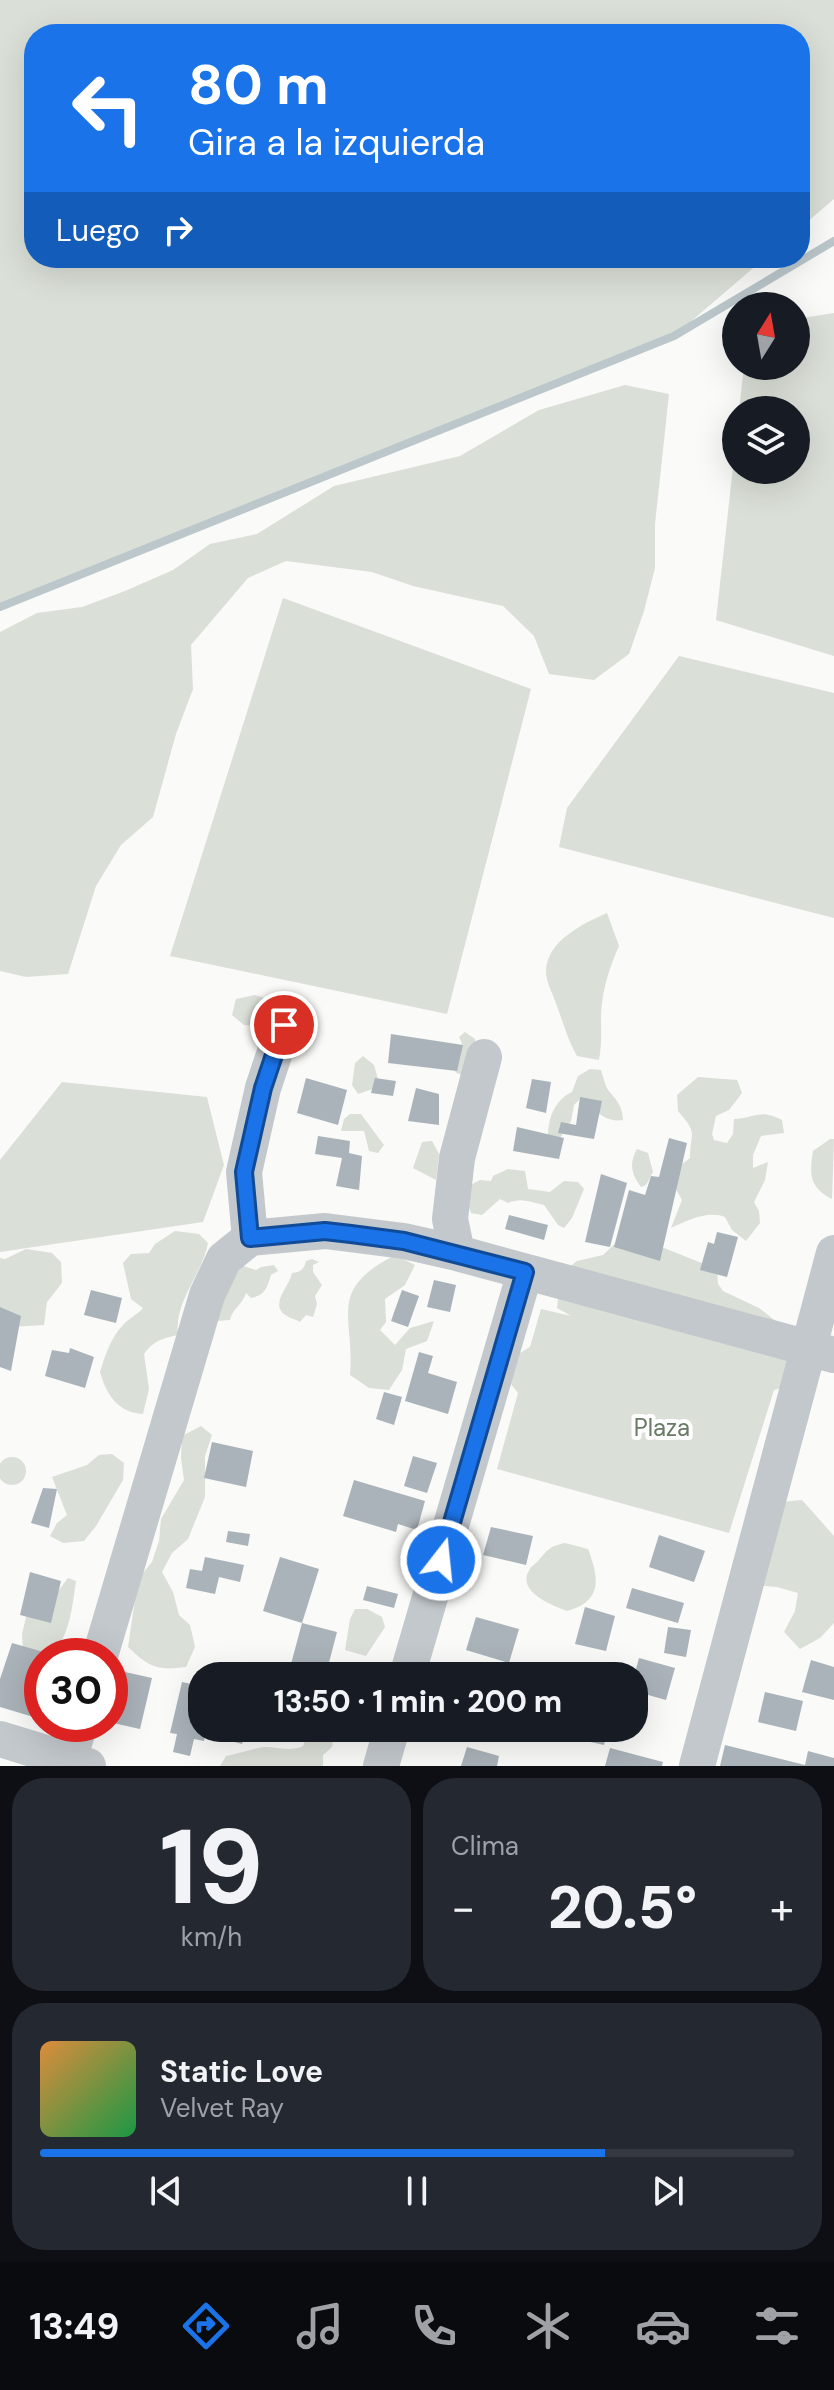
<!DOCTYPE html>
<html lang="es">
<head>
<meta charset="utf-8">
<style>
	:root { --surface:#171b24; --page:#242831; --text:#f1f3f6; --muted:#9ea1a6; --line:#363941; --accent:#1a73e8 }
	body { margin:0; font-family:"DM Sans",sans-serif; background:var(--page); color:var(--text); height:100vh; display:flex; flex-direction:column; font-size:30px; white-space:nowrap }
	* { box-sizing:border-box; margin:0 }
	p { font-size:26px; color:var(--muted) }
	.icon { flex:none; width:44px; height:44px; fill:none; stroke:currentColor; stroke-width:2; stroke-linecap:round; stroke-linejoin:round }
	.map { position:relative; height:1766px; overflow:hidden }
	.drawer { display:flex; flex-direction:column; gap:12px; padding:12px; background:#0d0f14; flex:1 }
	.drawer>* { flex:none }
	.hud { position:absolute; left:24px; top:24px; width:786px; height:244px; border-radius:32px; box-shadow:0 8px 32px #0002; background:#1a73e8; color:#fff; overflow:hidden }
	.needle { width:52px; rotate:11deg }
	.buttons { position:absolute; left:722px; top:292px; display:grid; gap:16px }
	.buttons a { display:grid; place-items:center; width:88px; height:88px; border-radius:50%; background:var(--surface); box-shadow:0 8px 32px #0002; font-size:40px }
	.speed { position:absolute; left:24px; top:1638px; display:flex; gap:16px; font-size:40px; font-weight:700; text-align:center }
	.speed>* { display:grid; place-content:center; width:104px; height:104px; border-radius:50%; background:var(--surface); box-shadow:0 8px 32px #0002; line-height:1 }
	.speed .limit { border:12px solid #d22; background:#fff; color:#111 }
	.pin { position:absolute; display:grid; place-items:center; width:68px; height:68px; color:#fff; margin:-34px; border:4px solid #fff; border-radius:50%; box-shadow:0 2px 8px #0007 }
	.me { position:absolute; width:88px; margin:-44px; rotate:16deg; stroke-linejoin:round; filter:drop-shadow(0 0 6px #0008) }
	.turn { display:flex; align-items:center; gap:28px; height:168px; padding:0 32px; font-size:36px }
	.turn .icon { width:104px; height:104px; stroke-width:2.5 }
	.turn b { display:block; font-size:56px; line-height:68px }
	.then { display:flex; align-items:center; height:76px; padding:0 32px; background:#0003; gap:16px; font-size:30px }
	.big { font-size:60px; font-weight:800; line-height:1.1 }
	.drawer .widget { flex:1; display:flex; flex-direction:column; justify-content:center; gap:12px; min-width:0; padding:0 28px; border-radius:32px; background:var(--page) }
	.drawer .dial { align-items:center; gap:0 }
	.dial b { font-size:104px; line-height:1 }
	.song { display:flex; align-items:center; gap:24px }
	.cover { width:96px; height:96px; border-radius:12px; background:linear-gradient(135deg,hsl(30 70% 55%),hsl(140 70% 35%)) }
	.played { height:8px; border-radius:4px; background:linear-gradient(90deg,var(--accent) 75%,var(--line) 75%) }
	.keys { display:flex; justify-content:space-around; direction:ltr }
	.heat { display:flex; justify-content:space-between; align-items:center; font-size:44px; direction:ltr }
	.drawer .tiles { flex:1; display:grid; gap:12px; grid-template-columns:1fr 1fr }
	.widget:last-child { grid-column:span 2 }
	.trip { position:absolute; left:188px; top:1662px; width:460px; height:80px; border-radius:32px; background:var(--surface); box-shadow:0 8px 32px #0002; font-weight:800; line-height:80px; text-align:center }
	.menu { display:flex; height:128px; justify-content:space-around; align-items:center; background:#090b0e; color:var(--muted) }
	.menu .icon { width:56px; height:56px }
	.menu .current { color:var(--accent) }
	.menu b { font-size:36px; color:var(--text) }
	.map>svg:first-child { display:block }
</style>
</head>
<body>
<div class="map">
<svg width="834" height="1766" viewBox="0 0 834 1766">
	<rect width="100%" height="100%" fill="#fafaf8"/>
	<!-- green -->
	<path fill="#dadfd7" d="M0,0H834V199L800,228V34H34V258H765L674,336L0,607Z
		M834,313V656L716,620L736,440V470H796V410H739L744,366H796V319Z
		M625,385L669,394L655,524V568L644,611L629,654L594,680L549,674L534,636L503,606L413,586L372,572L286,561L248,578L191,645L193,689L176,734L153,817L121,845L96,886L68,974L26,977L0,971V632L37,613L82,607L125,591L173,570L210,544L257,534L334,486L460,456L539,410Z
		M283,598L531,689L447,1014L170,956Z
		M679,656L834,693V918L559,847L567,808Z
		M607,913L619,946C609,968 602,991 601,1015C601,1031 602,1044 599,1060L577,1056C568,1040 564,1025 558,1009C555,998 546,983 546,972C546,941 584,923 607,913Z
		M255,995L270,1000L265,1026L244,1025L232,1015L236,999Z
		M465,1032L475,1039L477,1047L463,1076L455,1072L462,1043L459,1037Z
		M363,1056L374,1065L378,1079L373,1089L358,1094L352,1085L355,1063Z
		M590,1069L601,1070C603,1076 605,1085 608,1090C617,1101 622,1105 623,1120C602,1123 598,1109 580,1099L574,1105L571,1121L560,1138L548,1135C548,1117 556,1099 572,1092L578,1076Z
		M698,1077L737,1080L742,1093L729,1110L716,1116L712,1134L714,1140L727,1143L733,1134L734,1119C756,1118 759,1108 782,1120L784,1133L761,1136L753,1155V1168L768,1162L765,1180L754,1202L759,1211L760,1223L746,1241L732,1230L725,1217C709,1210 687,1220 671,1228L682,1200L674,1186L677,1168L690,1158C690,1131 699,1135 678,1111L677,1095Z
		M62,1082L207,1097L224,1165L203,1222L0,1252V1160Z
		M350,1114H361L384,1145L378,1153L369,1151L364,1131H341L344,1119Z
		M830,1139H834L832,1199C810,1187 809,1176 813,1151Z
		M432,1141L439,1154L436,1180L413,1168L422,1142Z
		M637,1149L648,1153L653,1172L646,1185L641,1187C631,1174 629,1163 637,1149Z
		M508,1169L525,1171L528,1189L550,1192L564,1181L578,1182L584,1189L572,1218L564,1228L558,1225L544,1205C531,1202 520,1197 508,1203L500,1199L482,1215L471,1213L467,1200V1187L480,1180L491,1181L493,1176Z
		M175,1231L199,1234L208,1243C202,1275 174,1301 178,1335C163,1338 153,1341 144,1354L149,1389L143,1414C118,1413 106,1394 100,1372C105,1356 111,1337 123,1325C129,1318 137,1315 143,1308L131,1299L123,1263L131,1254L149,1253L155,1244Z
		M626,1233L717,1269L718,1284L723,1291L759,1308L782,1326L790,1364L781,1388L774,1390L729,1533L497,1469L518,1393L507,1379L515,1356L530,1347L541,1309L571,1316L557,1308L559,1290L567,1269L577,1261L603,1255Z
		M26,1249L52,1253L61,1262L62,1283L47,1302L44,1325L12,1327L0,1325V1258L5,1259Z
		M395,1255L415,1265L405,1285L385,1299L386,1322L380,1330L395,1345L410,1328L434,1321L427,1341L406,1349L402,1370L389,1390L369,1388L350,1375C355,1315 326,1291 395,1255Z
		M312,1259L319,1262L313,1265V1272L322,1285L315,1296L317,1304L313,1317L306,1315L300,1322C296,1319 291,1319 287,1316C268,1305 289,1288 292,1273C300,1272 304,1270 306,1261Z
		M274,1265L278,1271L271,1275C267,1287 266,1295 251,1298L246,1293C243,1304 232,1309 230,1320L216,1321L228,1280L243,1266L256,1270L261,1267Z
		M201,1426L212,1435L205,1456V1497L188,1539L172,1553L162,1572L173,1592L179,1615L190,1625L195,1647L186,1667C157,1671 149,1667 128,1647L138,1579L152,1562L159,1541L161,1519L184,1480L181,1458L182,1436Z
		M112,1454L124,1463L123,1480L96,1526L84,1541L63,1543L50,1536L57,1523L67,1515L52,1477L87,1465L99,1455Z
		M-2 1471a14 14 0 1 1 28 0a14 14 0 1 1-28 0Z
		M802,1500L834,1536V1623L820,1638L800,1649L784,1632L795,1611L798,1593L777,1587L755,1585L780,1502Z
		M565,1543L588,1549C599,1578 603,1601 567,1611C551,1605 515,1591 530,1569C532,1565 537,1563 539,1560C548,1549 551,1546 565,1543Z
		M68,1578L76,1581C72,1608 70,1637 50,1656L23,1652L22,1634L28,1609L59,1590Z
		M355,1609H367L382,1617L385,1627L366,1656L345,1650L350,1619Z
		M310,1728H335L332,1747L323,1755V1766H220L226,1756C238,1754 254,1748 265,1747C279,1747 290,1752 303,1746Z"/>
	<g fill="none" stroke-linecap="round" stroke-linejoin="round">
		<!-- stream -->
		<path stroke="#bbc7cb" stroke-width="8" d="M0,607L674,336L834,241"/>
	</g>
	<!-- building -->
	<path fill="#aab3b9" d="M391,1034L463,1045L457,1071L388,1063Z
		M306,1078L347,1090L338,1125L297,1113Z
		M375,1078L396,1081L393,1096L371,1093Z
		M532,1079L551,1082L546,1113L526,1108Z
		M416,1088L439,1094V1125L408,1121Z
		M580,1097L602,1101L594,1139L558,1133L561,1122L576,1125Z
		M517,1127L564,1138L559,1159L513,1151Z
		M318,1136L350,1141L349,1153L362,1156L359,1190L336,1186L342,1158L315,1154Z
		M669,1138L687,1143L660,1261L614,1247L629,1190L645,1195L651,1176L659,1177Z
		M601,1174L627,1183L610,1247L585,1242Z
		M509,1215L548,1225L544,1240L505,1229Z
		M717,1232L738,1237L727,1277L700,1270L708,1242L714,1244Z
		M434,1280L456,1285L450,1312L427,1307Z
		M91,1290L122,1298L116,1323L84,1315Z
		M402,1290L419,1296L408,1327L391,1321Z
		M0,1307L21,1316L11,1371L0,1367Z
		M70,1348L94,1357L85,1388L45,1376L52,1350L69,1353Z
		M419,1352L433,1356L428,1373L457,1382L448,1414L405,1401Z
		M384,1392L402,1397L394,1425L376,1419Z
		M212,1442L253,1451L246,1487L204,1478Z
		M413,1456L437,1463L427,1493L404,1486Z
		M354,1480L425,1501L417,1530L398,1524L396,1532L343,1516Z
		M43,1488L57,1489L49,1528L31,1523Z
		M491,1527L533,1536L526,1565L483,1555Z
		M228,1531L250,1534L248,1546L226,1542Z
		M659,1535L705,1551L694,1582L649,1567Z
		M205,1557L244,1565L240,1582L219,1577L215,1594L186,1588L190,1569L202,1571Z
		M280,1557L319,1569L302,1623L263,1611Z
		M30,1572L61,1581L51,1623L20,1615Z
		M367,1586L398,1594L394,1608L363,1600Z
		M632,1588L684,1603L678,1623L626,1608Z
		M585,1607L615,1616L606,1651L575,1644Z
		M476,1617L519,1629L509,1663L466,1650Z
		M302,1623L337,1632L326,1674L291,1664Z
		M668,1627L691,1630L686,1657L664,1653Z
		M12,1643L54,1655L42,1656V1702L37,1718L0,1707V1679Z
		M639,1658L675,1668L666,1700L634,1691V1677Z
		M811,1660L834,1667V1700L802,1692Z
		M125,1672L152,1678L140,1729L113,1723Z
		M182,1682L202,1686V1728H207L204,1741L194,1739L190,1756L173,1752L177,1734L170,1733Z
		M765,1692L803,1701L796,1731L758,1722Z
		M209,1728H247L242,1744L207,1735Z
		M551,1728H608L604,1745L550,1733Z
		M725,1745L805,1765L808,1751L834,1758V1766H720Z
		M467,1747L499,1756L497,1766H461Z
		M610,1748L663,1762L662,1766H605Z"/>
	<g fill="none" stroke-linecap="round" stroke-linejoin="round">
		<!-- minor -->
		<path stroke="#c3c8cc" stroke-width="36" d="M250,1238L244,1172L263,1088L284,1025
			M457,1253L450,1219L457,1158L484,1057
			M100,1656L207,1295L224,1259L250,1238L325,1231L404,1241L457,1253L834,1355
			M407,1676L525,1272
			M0,1739L88,1766
			M67,1766L80,1724
			M381,1766L392,1728
			M697,1766L834,1253"/>
	</g>
	<g fill="none" stroke-linecap="round" stroke-linejoin="round">
		<!-- route casing -->
		<g stroke="#114b97" stroke-width="20">
			<path id="route" d="M284,1025L263,1088L244,1172L250,1238L325,1231L351,1234L404,1241L525,1272L441,1560"/>
		</g>
		<!-- route -->
		<use href="#route" stroke="#1a73e8" stroke-width="14"/>
	</g>
	<g text-anchor="middle" stroke-width="8" stroke-linejoin="round" paint-order="stroke">
		<!-- park labels -->
		<g font-size="24" fill="#687a64" stroke="#fff">
			<text x="662" y="1436">Plaza</text>
		</g>
	</g>
</svg>
<div class="buttons">
<a><svg class="needle" viewBox="-14 -14 28 28"><path d="M0-13l5 13h-10z" fill="#e53935"/><path d="M0 13l5-13h-10z" fill="#9ea1a6"/></svg></a>
<a><svg class="icon" aria-label="layers" viewBox="0 0 24 24"><path d="M12 4l9 5-9 5-9-5zM3 14l9 5 9-5"/></svg></a>
</div>
<div class="speed"><div class="limit">30</div></div>
<div class="pin" style="left:284px;top:1025px;background:#d93025"><svg class="icon" aria-label="arrive" viewBox="0 0 24 24"><path d="M6 21V4h12l-3 4 3 4H6"/></svg></div>
<svg class="me" style="left:441px;top:1560px" viewBox="-20 -20 40 40"><circle r="17" fill="#1a73e8" stroke="#fff" stroke-width="3"/><path d="M0-11L8 9 0 5-8 9z" fill="#fff"/></svg>
<div class="trip">13:50 · 1 min · 200 m</div>
<div class="hud">
<div class="turn"><svg class="icon" aria-label="left" viewBox="0 0 24 24"><path d="M17 20v-9H6M10 6l-5 5 5 5"/></svg><div><b>80 m</b>Gira a la izquierda</div></div>
<div class="then">Luego<svg class="icon" aria-label="right" viewBox="0 0 24 24"><path d="M7 20v-9h11M14 6l5 5-5 5"/></svg></div>
</div>
</div>
<section class="drawer">
<div class="tiles">
<div class="widget dial"><b>19</b><p>km/h</p></div>
<div class="widget"><p>Clima</p>
<div class="heat"><a>−</a><b class="big">20.5°</b><a>+</a></div>
</div>
<div class="widget">
<div class="song"><i class="cover"></i><div><b>Static Love</b><p>Velvet Ray</p></div></div>
<div class="played"></div>
<div class="keys"><svg class="icon" aria-label="previous" viewBox="0 0 24 24"><path d="M18 5L8 12l10 7zM5 5v14"/></svg><svg class="icon" aria-label="pause" viewBox="0 0 24 24"><path d="M8 5v14M16 5v14"/></svg><svg class="icon" aria-label="next" viewBox="0 0 24 24"><path d="M6 5l10 7-10 7zM19 5v14"/></svg></div>
</div>
</div>
</section>
<nav class="menu">
<b>13:49</b>
<svg class="icon current" aria-label="directions" viewBox="0 0 24 24"><path d="M12 3l9 9-9 9-9-9zM9 14v-3h6M13 9l2 2-2 2"/></svg>
<svg class="icon" aria-label="music" viewBox="0 0 24 24"><path d="M9 18V5l10-2v13"/><circle cx="6" cy="18" r="3"/><circle cx="16" cy="16" r="3"/></svg>
<svg class="icon" aria-label="phone" viewBox="0 0 24 24"><path d="M5 4h4l2 5-3 2q2 4 5 5l2-3 5 2v4C11 20 4 13 5 4z"/></svg>
<svg class="icon" aria-label="climate" viewBox="0 0 24 24"><path d="M12 3v18M4 7l16 10M4 17L20 7"/></svg>
<svg class="icon" aria-label="car" viewBox="0 0 24 24"><path d="M5 17H2v-5l4-1 3-4h7l3 4 3 1v5h-3M9 17h6M6 11h13"/><circle cx="7" cy="17" r="2"/><circle cx="17" cy="17" r="2"/></svg>
<svg class="icon" aria-label="filters" viewBox="0 0 24 24"><path d="M4 7h16M4 17h16"/><circle cx="9" cy="7" r="2"/><circle cx="15" cy="17" r="2"/></svg>
</nav>
</body>
</html>
